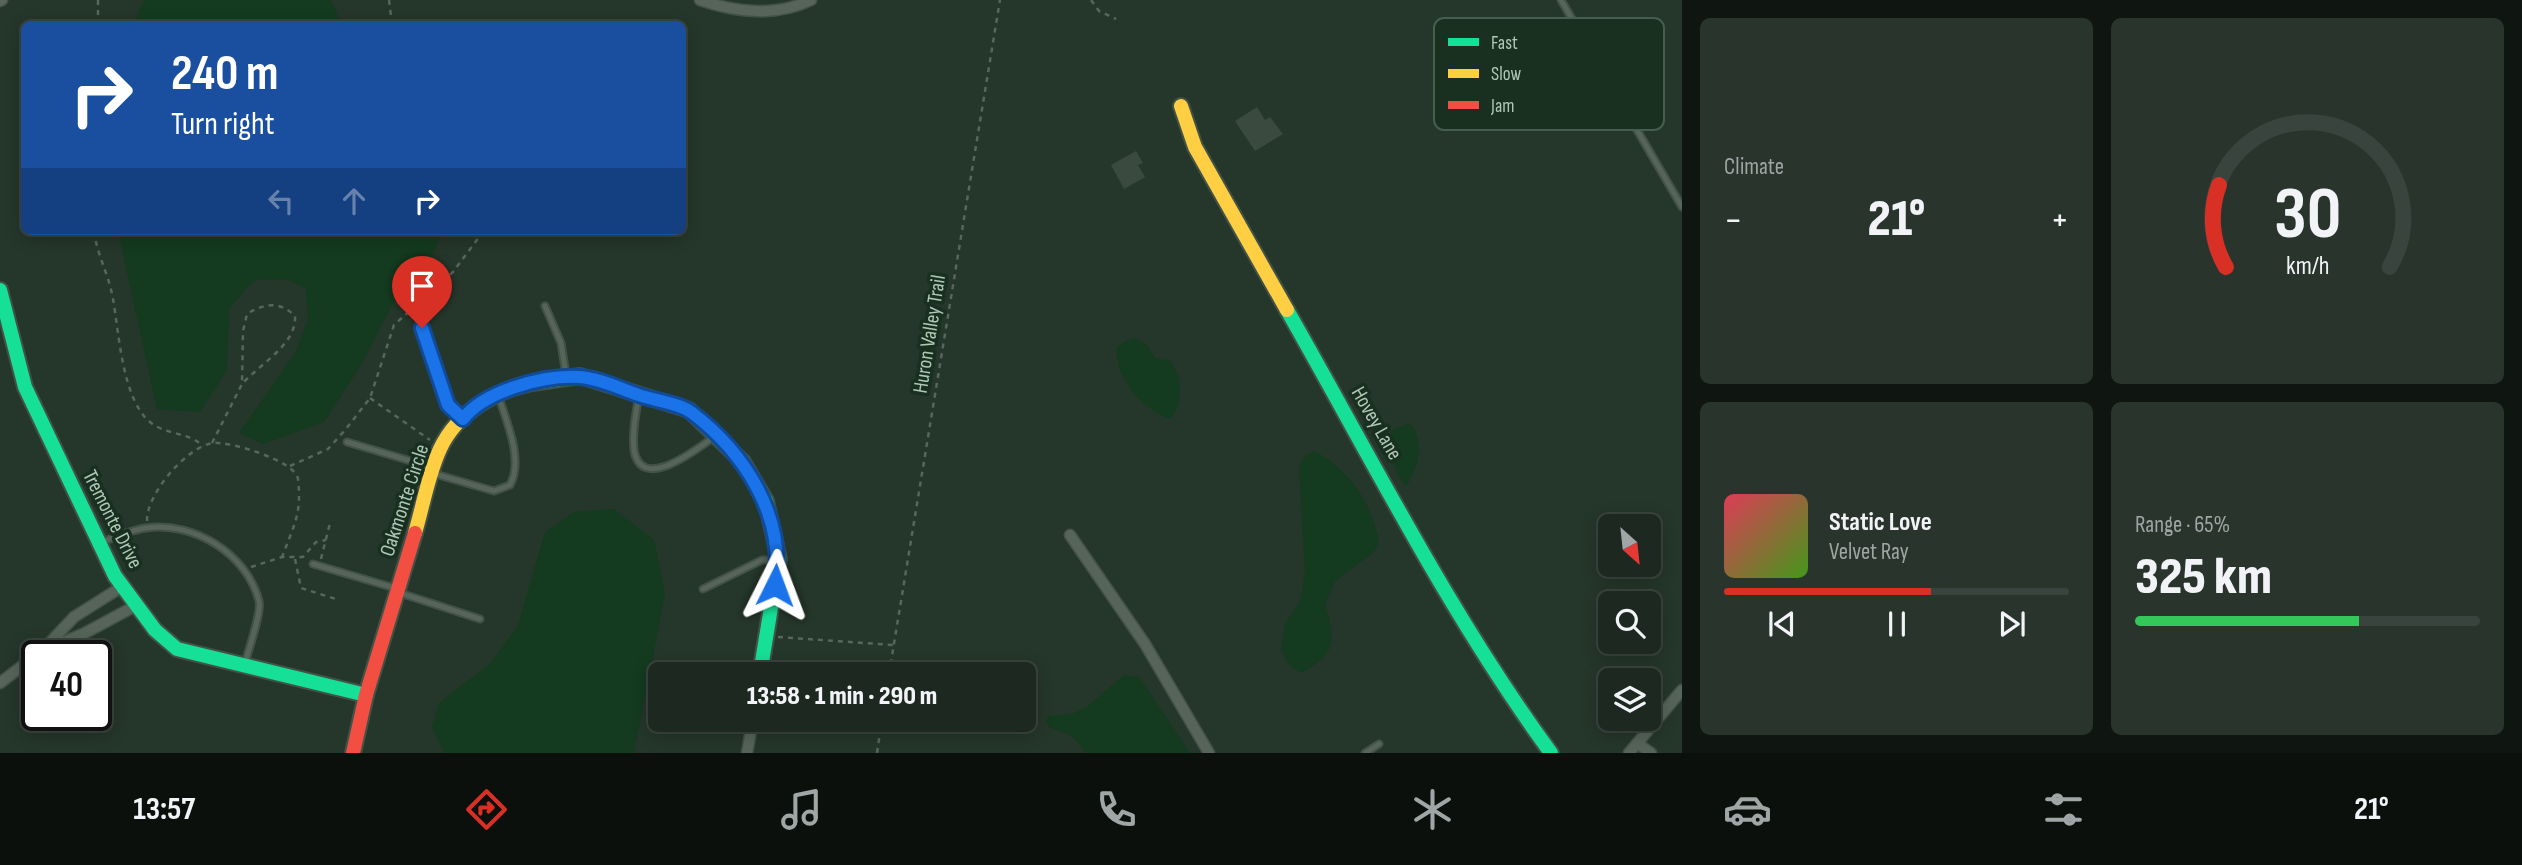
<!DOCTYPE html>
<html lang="en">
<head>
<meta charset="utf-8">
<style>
	:root { --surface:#1c2820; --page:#29342d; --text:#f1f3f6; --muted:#a0a6a5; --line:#3a443e; --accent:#d93025 }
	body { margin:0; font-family:"Sofia Sans Condensed",sans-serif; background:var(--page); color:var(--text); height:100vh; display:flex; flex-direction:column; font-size:26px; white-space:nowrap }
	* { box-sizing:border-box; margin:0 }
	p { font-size:23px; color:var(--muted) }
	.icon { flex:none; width:38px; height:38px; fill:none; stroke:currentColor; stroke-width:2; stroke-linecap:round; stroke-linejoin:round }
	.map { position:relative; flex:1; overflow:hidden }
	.details { display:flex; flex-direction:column; gap:18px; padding:18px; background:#0f1612; width:840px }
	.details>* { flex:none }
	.hud { position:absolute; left:21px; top:21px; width:665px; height:214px; border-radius:10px; box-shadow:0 4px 18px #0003,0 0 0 2px var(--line); background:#1a4fa0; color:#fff; overflow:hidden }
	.needle { width:46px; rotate:153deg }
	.fabs { position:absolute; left:1598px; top:514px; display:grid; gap:14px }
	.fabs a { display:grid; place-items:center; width:63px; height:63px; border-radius:10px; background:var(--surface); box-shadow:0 4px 18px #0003,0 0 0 2px var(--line); font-size:35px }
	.speed { position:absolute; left:21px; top:640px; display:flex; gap:14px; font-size:35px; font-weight:700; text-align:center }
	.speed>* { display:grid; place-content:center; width:91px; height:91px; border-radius:50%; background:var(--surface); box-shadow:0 4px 18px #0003,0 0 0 2px var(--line); line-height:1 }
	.speed .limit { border:4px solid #111; border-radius:10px; background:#fff; color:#111 }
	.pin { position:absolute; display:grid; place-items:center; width:60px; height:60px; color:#fff; margin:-72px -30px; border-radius:50% 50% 50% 0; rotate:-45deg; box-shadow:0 0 7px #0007 }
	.pin .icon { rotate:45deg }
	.me { position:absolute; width:77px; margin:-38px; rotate:3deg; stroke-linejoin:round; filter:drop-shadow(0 0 5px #0008) }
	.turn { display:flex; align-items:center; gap:24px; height:147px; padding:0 35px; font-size:32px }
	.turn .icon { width:91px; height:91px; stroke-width:2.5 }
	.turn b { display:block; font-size:49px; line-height:60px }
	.lanes { display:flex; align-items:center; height:66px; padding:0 35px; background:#0003; justify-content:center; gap:35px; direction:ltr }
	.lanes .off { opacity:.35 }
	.big { font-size:52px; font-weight:800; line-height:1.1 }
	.details .widget { flex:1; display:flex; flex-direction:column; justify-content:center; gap:10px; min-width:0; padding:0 24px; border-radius:10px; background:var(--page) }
	.details .dial { align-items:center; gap:0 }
	.dial svg { height:182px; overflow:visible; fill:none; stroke:var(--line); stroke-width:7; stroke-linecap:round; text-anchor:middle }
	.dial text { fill:var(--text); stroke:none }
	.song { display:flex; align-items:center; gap:21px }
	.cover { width:84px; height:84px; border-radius:10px; background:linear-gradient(135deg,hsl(350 70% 55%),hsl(100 70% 35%)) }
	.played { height:7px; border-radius:4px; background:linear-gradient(90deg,var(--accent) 60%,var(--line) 60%) }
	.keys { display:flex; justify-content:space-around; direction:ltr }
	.heat { display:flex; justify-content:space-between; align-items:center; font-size:38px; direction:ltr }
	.charge { height:10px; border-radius:5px; background:linear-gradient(90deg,#34c759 65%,var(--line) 0) }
	.details .tiles { flex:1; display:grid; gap:18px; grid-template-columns:repeat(2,1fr) }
	.trip { position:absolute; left:648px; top:662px; width:388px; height:70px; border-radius:10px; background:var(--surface); box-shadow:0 4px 18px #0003,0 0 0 2px var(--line); font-weight:800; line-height:70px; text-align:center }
	.menu { display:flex; height:112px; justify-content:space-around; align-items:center; background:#0b100d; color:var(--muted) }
	.menu .icon { width:49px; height:49px }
	.menu .current { color:var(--accent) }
	.menu b { font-size:32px; color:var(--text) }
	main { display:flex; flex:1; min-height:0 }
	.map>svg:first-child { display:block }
</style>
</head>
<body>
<main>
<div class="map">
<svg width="1682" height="753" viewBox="0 0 1682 753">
	<rect width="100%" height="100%" fill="#25362a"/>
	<!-- water -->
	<path fill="#143a1f" d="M144,0H331L342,24H134Z
		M118,231H441L435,250L393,303L361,365L324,422L263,444L239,433L295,353L308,320L306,288L285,279L257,280L251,283L229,309L227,370L200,412L157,409Z
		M1136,338L1147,345L1155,358L1171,361C1182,380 1184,401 1171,419C1143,410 1114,378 1117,347L1127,340Z
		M1407,424L1413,426C1423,448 1419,466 1406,486C1393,472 1387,447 1392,430Z
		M1314,451C1350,470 1373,504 1379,544L1373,553L1335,581L1325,605C1336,641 1336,654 1301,673L1288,664L1281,649L1285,624L1301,599L1305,571L1299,467L1305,456Z
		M614,509L654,540L665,594L634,753H444L432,727L439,703L491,663L518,625L545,532L574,512Z
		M1124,675L1139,677L1190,753H1086L1072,736L1049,727L1046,720L1049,716L1072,714L1087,707Z"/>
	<!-- building -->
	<path fill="#3a4a3e" d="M1257,107L1265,120L1270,117L1283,134L1255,151L1235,121Z
		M1136,151L1143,163L1138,165L1145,177L1124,189L1111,165Z"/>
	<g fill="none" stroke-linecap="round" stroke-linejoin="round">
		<!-- lane casing -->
		<g stroke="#425247" stroke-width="9">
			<path id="lane" d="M1561,0L1682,207
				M545,306L561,343L566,375
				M422,328L448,405L461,417
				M639,395C636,412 632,432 634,450C641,494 698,448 714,437
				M347,442L431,467
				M435,474L494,491L510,485C524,460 506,420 498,395
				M100,543C115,537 131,530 146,528C194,521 247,554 259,601C262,613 248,650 245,664
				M313,564L398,589
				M703,589L762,560H776
				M400,593L480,619
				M1365,753L1379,744"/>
		</g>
		<!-- street casing -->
		<g stroke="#425247" stroke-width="13">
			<path id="street" d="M700,0C735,12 776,17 811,0
				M0,1L2,0
				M1070,535L1145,644L1209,753
				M47,649L85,633L137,605
				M0,683L43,650L74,617L123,586
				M1637,743L1651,753
				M747,753L753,719
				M1629,753L1682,690"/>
		</g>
		<!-- fast casing -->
		<g stroke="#425247" stroke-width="18">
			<path id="fast" d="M0,290L25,387L115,576L155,630L177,649L366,695
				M1287,310C1372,459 1450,615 1551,753
				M539,382L580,376L689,410L743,462L766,501L779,559L760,674"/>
		</g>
		<!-- slow casing -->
		<g stroke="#425247" stroke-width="18">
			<path id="slow" d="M1181,106L1195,147L1287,310
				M415,533C423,506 428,475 440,449C457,412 499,387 539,382"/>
		</g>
		<!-- jam casing -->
		<g stroke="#425247" stroke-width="18">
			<path id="jam" d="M353,753L366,695L415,533"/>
		</g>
		<!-- path -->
		<path stroke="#58665b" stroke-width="2.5" stroke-dasharray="5 5" stroke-linecap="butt" d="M98,0V24
			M389,0L392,24
			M1091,0L1099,11L1116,19
			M94,231C97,255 109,275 113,299C119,332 122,399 150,422C165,435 189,432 203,446
			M370,398L430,440
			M212,443L242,384L243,331L247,314C265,303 280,301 295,316C297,344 260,364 242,384
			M290,466L328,449L346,429L370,398L394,325L453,272L480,236V231
			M147,521C146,495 186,447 213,443C229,441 296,461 298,479C302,514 294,525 282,557
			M295,559L301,588L336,599
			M321,559L330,523
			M251,567L282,557H303L316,542L326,540
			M778,637L893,645
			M889,674L1000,0
			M877,753L882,719"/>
		<!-- lane -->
		<use href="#lane" stroke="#56645a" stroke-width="5"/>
		<!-- street -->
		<use href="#street" stroke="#56645a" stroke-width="10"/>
		<!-- fast -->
		<use href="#fast" stroke="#16e098" stroke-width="14"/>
		<!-- slow -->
		<use href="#slow" stroke="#ffcf43" stroke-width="14"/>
		<!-- jam -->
		<use href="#jam" stroke="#f24e42" stroke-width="14"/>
	</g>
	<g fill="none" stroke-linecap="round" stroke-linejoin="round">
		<!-- route casing -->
		<g stroke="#114b97" stroke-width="18">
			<path id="route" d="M422,328L448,405L463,419C484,391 544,375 579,377C600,378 625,391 645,397C659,401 680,404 691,412C744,452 786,516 775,585"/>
		</g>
		<!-- route -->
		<use href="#route" stroke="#1a73e8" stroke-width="12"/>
	</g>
	<g text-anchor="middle" stroke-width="7" stroke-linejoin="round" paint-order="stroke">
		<!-- street labels -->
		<g font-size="21" fill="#aec8b6" stroke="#193020">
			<text transform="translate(929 334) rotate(-81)" y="7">Huron Valley Trail</text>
			<text transform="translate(1377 423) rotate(60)" y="7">Hovey Lane</text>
			<text transform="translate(404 500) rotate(-72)" y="7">Oakmonte Circle</text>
			<text transform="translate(113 519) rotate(63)" y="7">Tremonte Drive</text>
		</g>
	</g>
	<!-- legend -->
	<rect x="1434" y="18" width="230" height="112" rx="10" fill="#193020" stroke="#465e4d" stroke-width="2"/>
	<rect x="1448" y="38" width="31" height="8" fill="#16e098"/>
	<rect x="1448" y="69" width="31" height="9" fill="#ffcf43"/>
	<rect x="1448" y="101" width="31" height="8" fill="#f24e42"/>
	<g font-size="19" fill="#aec8b6">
		<text x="1491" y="49">Fast</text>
		<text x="1491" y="80">Slow</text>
		<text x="1491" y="112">Jam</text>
	</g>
</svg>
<div class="fabs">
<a><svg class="needle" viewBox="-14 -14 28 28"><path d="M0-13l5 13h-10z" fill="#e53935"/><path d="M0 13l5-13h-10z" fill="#a0a6a5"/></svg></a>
<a><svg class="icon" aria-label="search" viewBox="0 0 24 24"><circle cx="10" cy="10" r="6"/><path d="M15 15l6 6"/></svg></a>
<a><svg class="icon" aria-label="layers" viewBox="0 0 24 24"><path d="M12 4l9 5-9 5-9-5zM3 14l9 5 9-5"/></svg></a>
</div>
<div class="speed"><div class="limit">40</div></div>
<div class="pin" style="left:422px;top:328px;background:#d93025"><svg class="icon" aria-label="arrive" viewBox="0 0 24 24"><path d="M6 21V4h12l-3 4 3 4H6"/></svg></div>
<svg class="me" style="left:775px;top:585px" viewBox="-20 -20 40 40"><path d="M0-17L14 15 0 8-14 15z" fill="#1a73e8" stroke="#fff" stroke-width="4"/></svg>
<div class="trip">13:58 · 1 min · 290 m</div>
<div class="hud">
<div class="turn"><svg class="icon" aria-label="right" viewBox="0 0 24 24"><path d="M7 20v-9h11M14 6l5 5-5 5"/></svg><div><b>240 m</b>Turn right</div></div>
<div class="lanes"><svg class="icon off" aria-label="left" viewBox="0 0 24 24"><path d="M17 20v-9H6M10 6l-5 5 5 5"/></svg><svg class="icon off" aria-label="ahead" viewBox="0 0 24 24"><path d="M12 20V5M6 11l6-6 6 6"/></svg><svg class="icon" aria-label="right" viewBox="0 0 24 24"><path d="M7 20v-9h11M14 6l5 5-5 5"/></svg></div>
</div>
</div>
<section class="details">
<div class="tiles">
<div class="widget"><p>Climate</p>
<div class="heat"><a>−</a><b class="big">21°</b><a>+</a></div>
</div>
<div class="widget dial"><svg viewBox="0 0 100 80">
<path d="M14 69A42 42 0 1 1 86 69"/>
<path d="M14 69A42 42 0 0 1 11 33" stroke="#d93025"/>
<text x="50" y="56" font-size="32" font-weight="700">30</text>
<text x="50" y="72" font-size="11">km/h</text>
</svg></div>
<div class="widget">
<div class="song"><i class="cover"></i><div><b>Static Love</b><p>Velvet Ray</p></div></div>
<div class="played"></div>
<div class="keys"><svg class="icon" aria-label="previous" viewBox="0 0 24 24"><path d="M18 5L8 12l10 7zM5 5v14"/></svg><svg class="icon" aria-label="pause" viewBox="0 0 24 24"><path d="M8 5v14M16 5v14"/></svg><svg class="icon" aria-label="next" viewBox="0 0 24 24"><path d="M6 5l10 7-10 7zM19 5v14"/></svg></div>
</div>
<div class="widget"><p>Range · 65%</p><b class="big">325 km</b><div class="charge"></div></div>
</div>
</section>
</main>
<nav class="menu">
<b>13:57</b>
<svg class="icon current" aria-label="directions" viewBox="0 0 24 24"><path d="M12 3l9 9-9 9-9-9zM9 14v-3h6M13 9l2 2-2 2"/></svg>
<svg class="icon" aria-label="music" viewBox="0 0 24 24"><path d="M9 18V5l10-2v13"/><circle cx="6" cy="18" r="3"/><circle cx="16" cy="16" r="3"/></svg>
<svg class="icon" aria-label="phone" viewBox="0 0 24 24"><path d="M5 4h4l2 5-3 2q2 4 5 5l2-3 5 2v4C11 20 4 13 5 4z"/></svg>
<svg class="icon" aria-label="climate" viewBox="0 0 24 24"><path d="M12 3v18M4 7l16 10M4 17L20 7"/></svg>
<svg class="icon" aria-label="car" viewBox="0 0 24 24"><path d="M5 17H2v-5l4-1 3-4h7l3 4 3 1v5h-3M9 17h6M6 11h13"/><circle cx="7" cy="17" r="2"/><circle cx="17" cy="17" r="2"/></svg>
<svg class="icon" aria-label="filters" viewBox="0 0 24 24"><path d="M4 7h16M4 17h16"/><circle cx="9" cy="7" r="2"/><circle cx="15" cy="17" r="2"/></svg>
<b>21°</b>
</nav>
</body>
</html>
